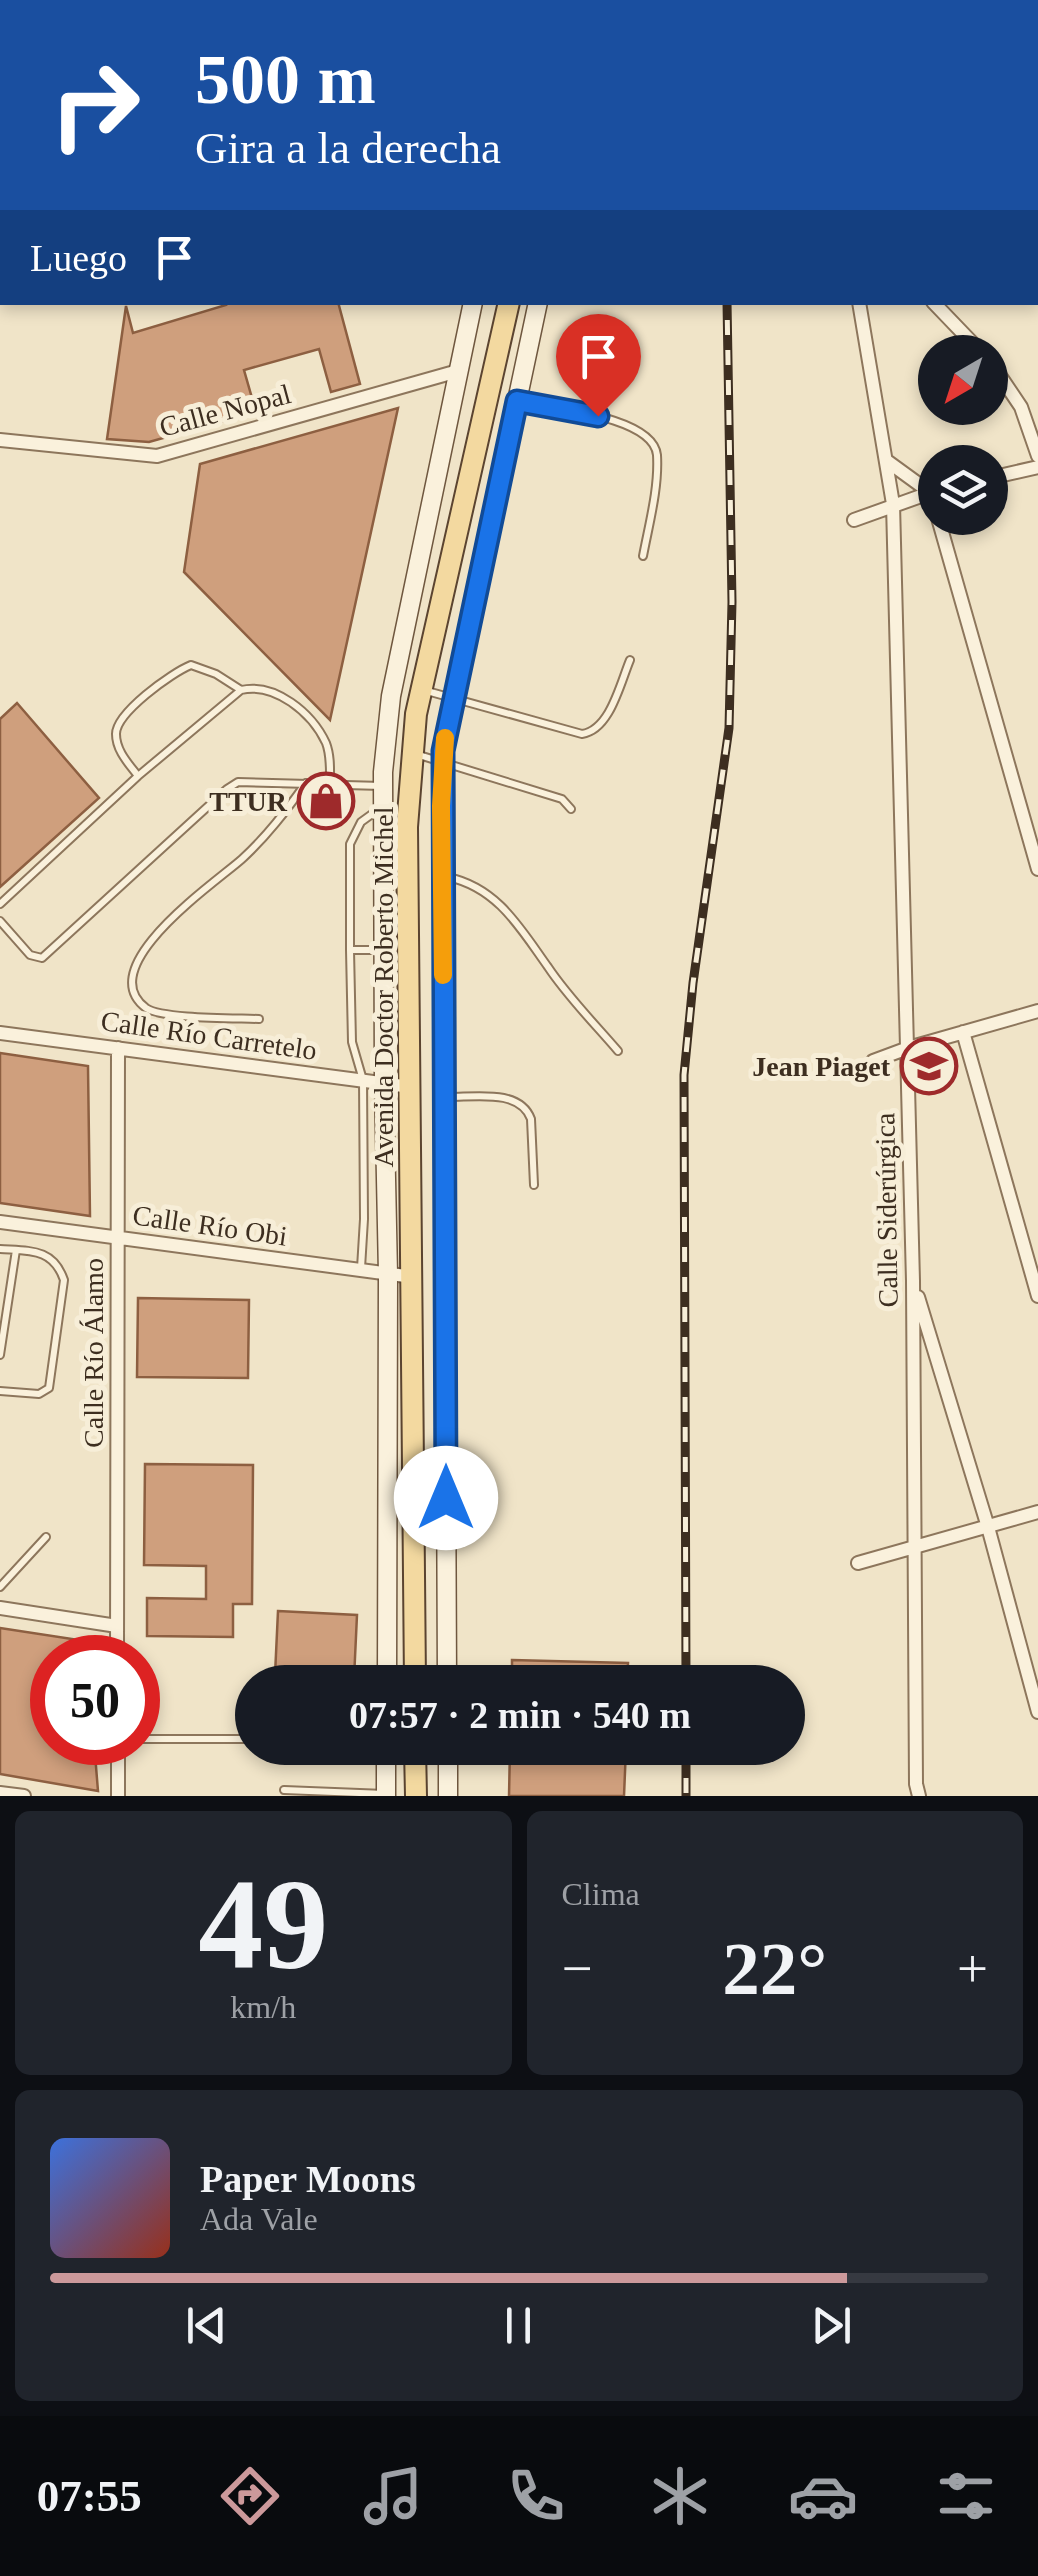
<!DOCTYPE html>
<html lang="es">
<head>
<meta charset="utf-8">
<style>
	:root { --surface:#171b24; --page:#20242c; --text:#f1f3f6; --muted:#9ea1a6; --line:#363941; --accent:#cc999b }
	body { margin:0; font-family:Georgia,serif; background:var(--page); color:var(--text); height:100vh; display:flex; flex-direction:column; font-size:38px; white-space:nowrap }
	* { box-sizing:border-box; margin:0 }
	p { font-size:32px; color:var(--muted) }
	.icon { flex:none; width:55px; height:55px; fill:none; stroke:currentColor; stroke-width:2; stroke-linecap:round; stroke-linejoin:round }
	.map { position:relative; height:1796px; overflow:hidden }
	.side { display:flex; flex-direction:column; gap:15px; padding:15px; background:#0d0f14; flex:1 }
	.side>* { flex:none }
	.hud { position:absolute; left:0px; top:0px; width:1040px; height:305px; box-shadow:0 5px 15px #0003; background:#1a4fa0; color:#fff; overflow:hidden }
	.needle { width:65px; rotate:219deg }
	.fabs { position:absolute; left:918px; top:335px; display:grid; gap:20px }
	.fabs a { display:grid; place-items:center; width:90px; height:90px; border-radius:50%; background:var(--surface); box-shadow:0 5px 15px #0003; font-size:50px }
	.speed { position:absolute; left:30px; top:1635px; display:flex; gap:20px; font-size:50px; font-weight:700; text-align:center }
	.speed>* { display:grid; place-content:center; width:130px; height:130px; border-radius:50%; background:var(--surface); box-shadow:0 5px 15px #0003; line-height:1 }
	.speed .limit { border:15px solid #d22; background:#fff; color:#111 }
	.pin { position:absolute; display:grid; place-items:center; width:85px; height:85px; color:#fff; margin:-102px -42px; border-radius:50% 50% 50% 0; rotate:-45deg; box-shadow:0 0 10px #0007 }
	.pin .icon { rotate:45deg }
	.me { position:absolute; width:110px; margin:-55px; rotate:0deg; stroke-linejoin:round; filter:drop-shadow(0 0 8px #0008) }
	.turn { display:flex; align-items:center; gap:35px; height:210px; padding:0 30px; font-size:45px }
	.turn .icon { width:130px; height:130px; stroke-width:2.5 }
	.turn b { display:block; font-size:70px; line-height:85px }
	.then { display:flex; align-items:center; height:95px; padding:0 30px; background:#0003; gap:20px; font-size:38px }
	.big { font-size:75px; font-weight:800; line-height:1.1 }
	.side .card { flex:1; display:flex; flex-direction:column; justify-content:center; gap:15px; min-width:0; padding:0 35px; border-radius:15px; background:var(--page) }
	.side .dial { align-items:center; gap:0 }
	.dial b { font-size:130px; line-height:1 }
	.song { display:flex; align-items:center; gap:30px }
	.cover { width:120px; height:120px; border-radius:15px; background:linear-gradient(135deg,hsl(220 70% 55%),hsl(10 70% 35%)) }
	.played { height:10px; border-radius:5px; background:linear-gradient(90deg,var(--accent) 85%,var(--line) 85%) }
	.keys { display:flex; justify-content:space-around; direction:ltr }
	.heat { display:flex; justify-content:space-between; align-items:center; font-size:55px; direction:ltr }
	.side .tiles { flex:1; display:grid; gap:15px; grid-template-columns:1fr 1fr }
	.card:last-child { grid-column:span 2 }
	.trip { position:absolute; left:235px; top:1665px; width:570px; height:100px; border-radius:50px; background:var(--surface); box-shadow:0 5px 15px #0003; font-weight:800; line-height:100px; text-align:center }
	.dock { display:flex; height:160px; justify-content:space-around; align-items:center; background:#090b0e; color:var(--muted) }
	.dock .icon { width:70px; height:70px }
	.dock .current { color:var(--accent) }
	.dock b { font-size:45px; color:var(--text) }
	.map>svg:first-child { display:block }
</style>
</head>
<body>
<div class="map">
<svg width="1038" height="1796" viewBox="0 0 1038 1796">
	<rect width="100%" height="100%" fill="#f0e4c8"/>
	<!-- building -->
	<path fill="#cf9f7d" stroke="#8d5f41" stroke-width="2.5" d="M225,302H338L360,384L331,392L319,349L244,370L256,412L149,442L107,439L126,306L133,333L226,305Z
		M398,408L330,720L184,572L200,464Z
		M17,703L99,798L0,887V719Z
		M0,1053L88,1066L90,1216L0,1203Z
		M138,1298L249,1300L248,1378L137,1377Z
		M145,1464L253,1465L252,1604H233V1637L147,1636V1598L206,1599V1566L144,1565Z
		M278,1611L357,1615L354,1679L275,1675Z
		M0,1628L92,1642L93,1658H52V1742H94L98,1791L0,1774Z
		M512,1660L628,1663L627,1682H512Z
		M510,1748H626L624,1796H509Z"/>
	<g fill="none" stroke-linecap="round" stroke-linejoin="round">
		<!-- service casing -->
		<g stroke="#8d765c" stroke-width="10">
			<path id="service" d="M652,0V2
				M519,401C550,408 653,416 657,455C659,488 649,524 643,556
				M427,691L582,734C610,730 620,684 630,660
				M419,755L562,799L571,809
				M138,776C129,764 116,751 116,734C116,713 171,673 191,665L216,674L241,690
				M448,877C498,888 520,928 548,967C568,997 594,1023 618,1051
				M0,904L138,776L241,690C275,682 312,713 326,743C331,756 330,771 330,784
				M0,921L30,955L42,958L227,789L238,782L382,786
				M350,950V844L361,822L379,809
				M259,1019C236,1018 162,1019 146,1008C91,967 215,883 242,859C267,836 286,811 306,783
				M449,1097C476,1097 520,1089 531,1119L534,1185
				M0,1249C30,1251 53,1248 64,1280L49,1388L39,1394L0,1391
				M361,1268L364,1219L363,1080L352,1042L350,950H383
				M0,1355L16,1250
				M0,1587L46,1537
				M138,1739H250
				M284,1790L385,1794"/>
		</g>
		<!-- minor casing -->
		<g stroke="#8d765c" stroke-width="16">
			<path id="minor" d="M814,0L817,2
				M574,2L583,0
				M889,2V0
				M0,169H2
				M1038,229V230
				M859,302L893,504L913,1281L916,1784L919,1796
				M933,302L981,352
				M990,361L1021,407L1038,456
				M0,440L157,456L458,371
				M887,461L931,493L935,508
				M990,478L1038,467
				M938,518L1038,869
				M854,520L935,491
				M963,1032L1038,1296
				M0,1033L411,1087
				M873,1061L908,1048L1038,1011
				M0,1222L413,1277
				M918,1297L988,1527L1038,1712
				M858,1563L1038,1512
				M0,1608L117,1626
				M117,1658L118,1048
				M118,1742V1796
				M0,1793L24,1796"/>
		</g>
		<!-- secondary casing -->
		<g stroke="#6f573f" stroke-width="21">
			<path id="secondary" d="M466,0L467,2
				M515,0L517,2
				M387,1682L388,1274L384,1083L383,772L391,696L473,302
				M447,1682L443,751L538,302
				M448,1748V1796
				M386,1796V1748"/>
		</g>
		<!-- primary casing -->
		<g stroke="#5b4430" stroke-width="24">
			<path id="primary" d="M494,0L495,2
				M415,1682L407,827L416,714L509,302
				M415,1748L416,1796"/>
		</g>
		<!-- service -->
		<use href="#service" stroke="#faf1dc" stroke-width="6"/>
		<!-- minor -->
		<use href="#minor" stroke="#faf1dc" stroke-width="12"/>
		<!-- secondary -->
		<use href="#secondary" stroke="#faf1dc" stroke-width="18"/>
		<!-- primary -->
		<use href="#primary" stroke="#f3d9a0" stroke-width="20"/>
		<!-- rail casing -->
		<g stroke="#3d2e20" stroke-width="9">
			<path id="rail" d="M724,0V2
				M686,1682L684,1075L693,983L729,728L732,602L727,302
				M686,1748V1796"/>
		</g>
		<!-- rail -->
		<use href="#rail" stroke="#f7eed8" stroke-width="5" stroke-dasharray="15" stroke-linecap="butt"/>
	</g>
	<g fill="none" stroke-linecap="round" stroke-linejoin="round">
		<!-- route casing -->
		<g stroke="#114b97" stroke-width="25">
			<path id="route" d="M446,1498L443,751L517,401L598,416"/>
		</g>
		<!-- route -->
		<use href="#route" stroke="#1a73e8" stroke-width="18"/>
		<!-- slow -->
		<path stroke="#f59e0b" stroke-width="18" d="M443,975L441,806L445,738"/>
	</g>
	<!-- icons -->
	<defs>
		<g id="shop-ring" transform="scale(2.875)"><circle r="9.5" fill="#f7eed8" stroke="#9e2a2b" stroke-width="1.5"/><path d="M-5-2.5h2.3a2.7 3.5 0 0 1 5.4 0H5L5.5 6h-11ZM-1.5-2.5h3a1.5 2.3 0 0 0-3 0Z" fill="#9e2a2b"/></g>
		<g id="school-ring" transform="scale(2.875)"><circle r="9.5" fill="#f7eed8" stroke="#9e2a2b" stroke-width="1.5"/><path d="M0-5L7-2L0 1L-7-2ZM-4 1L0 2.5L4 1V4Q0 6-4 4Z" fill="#9e2a2b"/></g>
	</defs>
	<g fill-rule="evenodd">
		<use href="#shop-ring" x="326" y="801"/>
		<use href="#school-ring" x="929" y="1066"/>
	</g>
	<g text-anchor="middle" stroke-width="10" stroke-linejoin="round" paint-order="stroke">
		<!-- street labels -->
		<g font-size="28" fill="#3d2e20" stroke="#f7eed8">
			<text transform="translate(225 410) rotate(-15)" y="10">Calle Nopal</text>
			<text transform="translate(383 987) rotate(-90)" y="10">Avenida Doctor Roberto Michel</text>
			<text transform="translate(209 1035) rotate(8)" y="10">Calle Río Carretelo</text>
			<text transform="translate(886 1210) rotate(-91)" y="10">Calle Siderúrgica</text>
			<text transform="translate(210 1225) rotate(8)" y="10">Calle Río Obi</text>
			<text transform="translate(93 1353) rotate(-90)" y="10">Calle Río Álamo</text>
		</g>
		<!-- poi labels -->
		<g font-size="28" font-weight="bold" fill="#3d2e20" stroke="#f7eed8" text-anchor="end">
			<text x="287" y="811">TTUR</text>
			<text x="890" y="1076">Jean Piaget</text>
		</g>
	</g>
</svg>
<div class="fabs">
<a><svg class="needle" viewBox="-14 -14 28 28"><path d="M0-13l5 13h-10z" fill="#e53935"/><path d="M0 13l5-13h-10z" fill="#9ea1a6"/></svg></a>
<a><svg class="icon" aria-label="layers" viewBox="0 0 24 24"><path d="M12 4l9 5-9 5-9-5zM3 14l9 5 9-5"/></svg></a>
</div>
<div class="speed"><div class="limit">50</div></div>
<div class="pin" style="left:598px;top:416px;background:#d93025"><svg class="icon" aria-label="arrive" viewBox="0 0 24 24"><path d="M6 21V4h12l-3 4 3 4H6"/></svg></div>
<svg class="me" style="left:446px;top:1498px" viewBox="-20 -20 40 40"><circle r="19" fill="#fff"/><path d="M0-13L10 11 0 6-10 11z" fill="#1a73e8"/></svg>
<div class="trip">07:57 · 2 min · 540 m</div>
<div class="hud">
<div class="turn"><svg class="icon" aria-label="right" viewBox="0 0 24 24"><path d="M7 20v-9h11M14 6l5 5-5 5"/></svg><div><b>500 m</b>Gira a la derecha</div></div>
<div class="then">Luego<svg class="icon" aria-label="arrive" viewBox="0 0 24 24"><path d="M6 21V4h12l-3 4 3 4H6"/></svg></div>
</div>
</div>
<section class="side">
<div class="tiles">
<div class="card dial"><b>49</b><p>km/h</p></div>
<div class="card"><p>Clima</p>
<div class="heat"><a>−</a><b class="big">22°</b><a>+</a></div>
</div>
<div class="card">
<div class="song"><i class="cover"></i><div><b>Paper Moons</b><p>Ada Vale</p></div></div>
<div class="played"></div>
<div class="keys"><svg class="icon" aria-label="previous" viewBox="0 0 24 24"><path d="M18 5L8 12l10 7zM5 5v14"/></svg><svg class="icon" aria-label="pause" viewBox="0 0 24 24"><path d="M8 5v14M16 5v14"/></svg><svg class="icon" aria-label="next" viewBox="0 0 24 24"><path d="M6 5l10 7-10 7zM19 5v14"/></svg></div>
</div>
</div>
</section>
<nav class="dock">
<b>07:55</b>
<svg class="icon current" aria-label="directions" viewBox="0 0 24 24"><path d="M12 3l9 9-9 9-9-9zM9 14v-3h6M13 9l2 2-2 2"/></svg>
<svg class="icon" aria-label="music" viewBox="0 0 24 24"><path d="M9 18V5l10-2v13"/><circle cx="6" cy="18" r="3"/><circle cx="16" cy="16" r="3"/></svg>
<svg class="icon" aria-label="phone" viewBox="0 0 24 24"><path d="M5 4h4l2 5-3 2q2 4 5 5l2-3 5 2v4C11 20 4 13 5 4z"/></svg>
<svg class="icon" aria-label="climate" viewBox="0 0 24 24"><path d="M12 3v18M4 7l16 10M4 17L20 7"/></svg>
<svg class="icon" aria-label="car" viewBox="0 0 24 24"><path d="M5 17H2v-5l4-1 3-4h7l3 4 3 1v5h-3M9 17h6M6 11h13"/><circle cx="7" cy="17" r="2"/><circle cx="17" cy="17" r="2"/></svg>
<svg class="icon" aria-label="filters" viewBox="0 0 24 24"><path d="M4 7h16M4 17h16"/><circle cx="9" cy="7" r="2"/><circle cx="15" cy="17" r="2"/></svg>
</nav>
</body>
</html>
